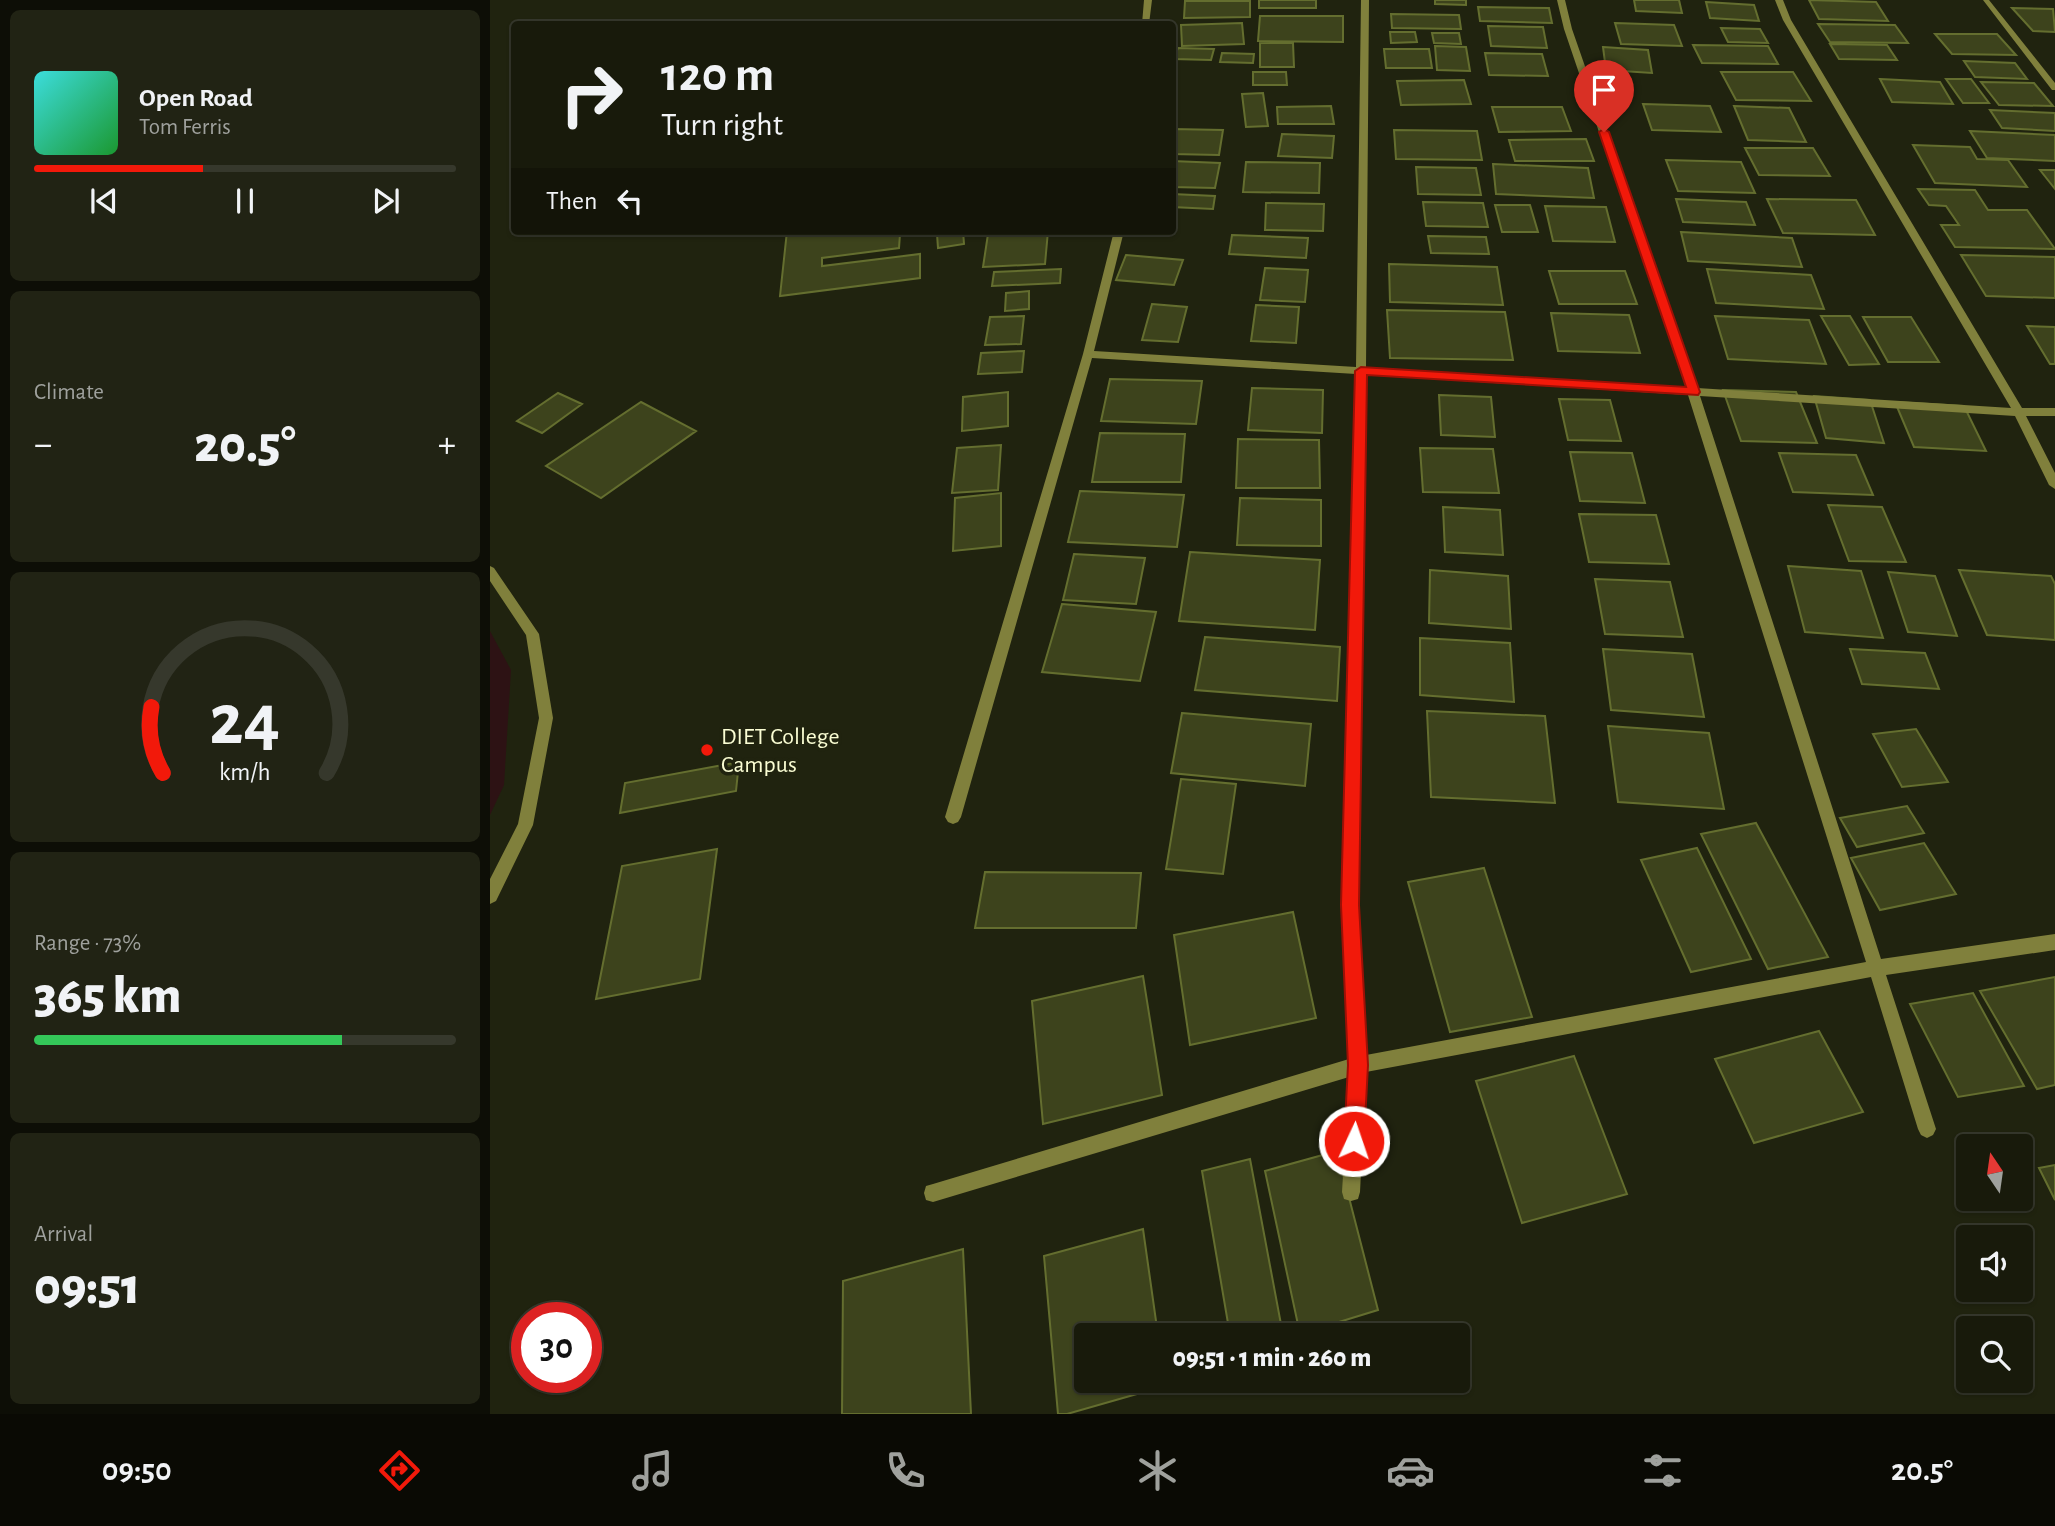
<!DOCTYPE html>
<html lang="en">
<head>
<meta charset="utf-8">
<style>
	:root { --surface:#181a0b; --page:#212314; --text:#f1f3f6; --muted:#9fa19d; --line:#36382c; --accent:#f2190a }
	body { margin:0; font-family:"Alegreya Sans",sans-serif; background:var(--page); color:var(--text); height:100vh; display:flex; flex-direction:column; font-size:26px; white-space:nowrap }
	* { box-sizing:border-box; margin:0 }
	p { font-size:23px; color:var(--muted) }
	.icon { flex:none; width:38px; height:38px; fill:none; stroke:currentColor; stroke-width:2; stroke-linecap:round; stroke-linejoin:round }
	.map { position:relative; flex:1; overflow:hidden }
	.panel { display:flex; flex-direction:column; gap:10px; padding:10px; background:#0d0e06; width:490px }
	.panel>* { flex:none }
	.banner { position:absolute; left:21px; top:21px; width:665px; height:214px; border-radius:7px; box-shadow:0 2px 5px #0004,0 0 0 2px var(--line); background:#181a0b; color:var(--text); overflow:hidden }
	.needle { width:46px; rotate:347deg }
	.controls { position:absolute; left:1466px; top:1134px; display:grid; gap:14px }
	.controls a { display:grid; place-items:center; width:77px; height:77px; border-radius:7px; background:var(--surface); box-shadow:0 2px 5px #0004,0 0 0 2px var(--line); font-size:35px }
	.speed { position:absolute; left:21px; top:1302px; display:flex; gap:14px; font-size:35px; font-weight:700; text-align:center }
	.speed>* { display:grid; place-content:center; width:91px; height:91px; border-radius:50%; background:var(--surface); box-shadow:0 2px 5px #0004,0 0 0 2px var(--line); line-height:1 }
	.speed .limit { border:10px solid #d22; background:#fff; color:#111 }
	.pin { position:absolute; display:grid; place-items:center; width:60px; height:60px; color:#fff; margin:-72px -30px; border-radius:50% 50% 50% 0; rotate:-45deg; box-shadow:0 0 7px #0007 }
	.pin .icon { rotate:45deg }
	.me { position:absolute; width:77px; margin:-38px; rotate:3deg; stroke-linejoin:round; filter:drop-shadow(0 0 5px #0008) }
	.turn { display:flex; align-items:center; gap:24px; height:147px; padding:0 35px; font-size:32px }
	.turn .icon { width:91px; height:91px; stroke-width:2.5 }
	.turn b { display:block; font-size:49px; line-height:60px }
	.then { display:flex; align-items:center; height:66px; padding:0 35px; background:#0003; gap:14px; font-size:26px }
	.big { font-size:52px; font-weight:800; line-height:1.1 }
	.panel .widget { flex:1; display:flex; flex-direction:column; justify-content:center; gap:10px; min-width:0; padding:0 24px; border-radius:10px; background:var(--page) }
	.panel .dial { align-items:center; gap:0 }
	.dial svg { height:182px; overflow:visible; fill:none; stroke:var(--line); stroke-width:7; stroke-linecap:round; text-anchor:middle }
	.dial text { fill:var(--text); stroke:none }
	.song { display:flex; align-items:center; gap:21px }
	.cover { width:84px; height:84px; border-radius:10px; background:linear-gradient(135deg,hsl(180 70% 55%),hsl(130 70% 35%)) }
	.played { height:7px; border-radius:4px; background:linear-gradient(90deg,var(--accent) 40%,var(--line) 40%) }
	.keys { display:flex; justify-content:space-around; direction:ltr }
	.heat { display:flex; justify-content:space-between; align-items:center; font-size:38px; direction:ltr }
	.charge { height:10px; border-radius:5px; background:linear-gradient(90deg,#34c759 73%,var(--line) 0) }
	.trip { position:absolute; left:584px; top:1323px; width:396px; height:70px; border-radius:7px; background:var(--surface); box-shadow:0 2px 5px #0004,0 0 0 2px var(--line); font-weight:800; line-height:70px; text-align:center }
	.tabs { display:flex; height:112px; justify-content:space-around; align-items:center; background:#0a0a04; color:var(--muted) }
	.tabs .icon { width:49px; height:49px }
	.tabs .active { color:var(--accent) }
	.tabs b { font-size:32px; color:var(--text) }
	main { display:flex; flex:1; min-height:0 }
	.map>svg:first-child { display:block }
</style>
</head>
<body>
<main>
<section class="panel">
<div class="widget">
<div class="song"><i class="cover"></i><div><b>Open Road</b><p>Tom Ferris</p></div></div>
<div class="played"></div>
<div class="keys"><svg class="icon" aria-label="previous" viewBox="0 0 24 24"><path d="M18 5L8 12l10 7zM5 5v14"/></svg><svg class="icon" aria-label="pause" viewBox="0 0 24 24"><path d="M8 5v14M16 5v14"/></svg><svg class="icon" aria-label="next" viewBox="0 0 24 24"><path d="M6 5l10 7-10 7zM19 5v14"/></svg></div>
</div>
<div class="widget"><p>Climate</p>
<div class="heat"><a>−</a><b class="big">20.5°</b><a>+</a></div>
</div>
<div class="widget dial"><svg viewBox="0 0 100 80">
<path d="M14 69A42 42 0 1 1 86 69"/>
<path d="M14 69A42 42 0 0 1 9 40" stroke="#f2190a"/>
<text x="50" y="56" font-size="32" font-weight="700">24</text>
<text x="50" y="72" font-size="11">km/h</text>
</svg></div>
<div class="widget"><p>Range · 73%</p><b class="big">365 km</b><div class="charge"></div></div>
<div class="widget"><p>Arrival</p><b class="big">09:51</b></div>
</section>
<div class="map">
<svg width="1565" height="1414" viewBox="0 0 1565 1414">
	<rect width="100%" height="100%" fill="#20230f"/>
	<!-- green -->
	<path fill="#2d1214" d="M0,631L21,670L14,785L0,815Z"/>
	<!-- building -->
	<path fill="#3d431c" stroke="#646e2f" stroke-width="2" d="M769,0H826V8H769Z
		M945,0H976V5L945,4Z
		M1144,0H1189L1192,13L1146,11Z
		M1319,0L1386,2L1398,21L1329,19Z
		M695,1H760V17L694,18Z
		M1216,2L1264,5L1269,21L1220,18Z
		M988,7L1059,8L1062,23L990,21Z
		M1522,8L1563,9L1565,32L1543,31Z
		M901,14L969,15L971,29L902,28Z
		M770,16H853V42L768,41Z
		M752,23L754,44L692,46L691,25Z
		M1125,23L1184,25L1192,46L1131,44Z
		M1328,24L1405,25L1418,43L1340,42Z
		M998,26L1053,27L1057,48L1001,46Z
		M1231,28L1270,29L1278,43L1238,42Z
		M900,32H925L927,42L901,43Z
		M942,33H969L971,44L944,43Z
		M1445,34H1507L1526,55L1462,54Z
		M770,43H803L804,67H770Z
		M1340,44L1397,45L1407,60L1349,59Z
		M1203,45L1278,46L1288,64L1212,63Z
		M945,46L976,47L980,71L947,70Z
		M1113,47L1158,50L1162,73L1116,70Z
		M688,48L724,49L721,60L684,59Z
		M894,49H939L942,68H896Z
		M732,53L764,54L763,63L730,62Z
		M995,53L1052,54L1058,76L999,75Z
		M1474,61L1525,63L1537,79L1485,77Z
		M763,72H796L797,85H763Z
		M1231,72H1303L1321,101L1246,100Z
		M1390,79L1450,82L1463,104L1402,102Z
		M1456,79H1481L1499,103H1473Z
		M974,80L981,104L911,105L907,81Z
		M1491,82L1544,83L1563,106L1509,105Z
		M773,93L778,126L756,127L752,94Z
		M1153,104L1220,106L1231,132L1162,130Z
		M841,106L844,124H788L787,107Z
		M1244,106L1299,108L1316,142L1258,140Z
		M1002,107H1072L1081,131L1009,132Z
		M1500,110L1565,113V131L1512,128Z
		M682,129L733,130L729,155L682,154Z
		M904,130L987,131L992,160L906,159Z
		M1480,131L1565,135V161L1497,158Z
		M792,134L844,136L842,158L788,156Z
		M1096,139L1104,161H1025L1019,140Z
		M1423,145L1480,147L1487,159L1518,160L1537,187L1445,183Z
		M1255,148H1323L1340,176L1269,175Z
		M1176,160L1251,162L1265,193L1188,191Z
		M682,161L730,163L725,188L682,187Z
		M756,162L830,163L829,193L753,192Z
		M1003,164L1098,168L1104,198L1006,194Z
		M926,167L986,168L991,195L928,194Z
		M1550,170H1565V189Z
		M1428,189L1485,190L1498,210H1537L1565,249L1465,247L1451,225H1469L1456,206L1439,205Z
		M682,194L725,196L723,209L682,207Z
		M1186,199L1256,202L1265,225L1193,222Z
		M1277,199L1366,200L1385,235L1293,233Z
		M933,202L993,203L998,227L936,226Z
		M776,203L834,204L833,231L775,230Z
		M1005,205H1040L1048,232H1012Z
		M1055,206L1116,207L1125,242L1063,241Z
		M297,231H429L410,234L409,248L332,258V266L430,254V278L290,296Z
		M473,231L474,244L448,248L447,234Z
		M558,231L555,264L493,267L498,234Z
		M1191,232L1302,238L1312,267L1198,261Z
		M742,235L818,238L816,258L739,254Z
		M938,236L996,237L999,254L941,253Z
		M636,255L693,260L684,285L626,280Z
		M1471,255L1565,257V298L1496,296Z
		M899,264L1007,267L1013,305L900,302Z
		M775,268L818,270L815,302L770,300Z
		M571,269L570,283L502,286L504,272Z
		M1217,269L1321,275L1334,309L1226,303Z
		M1059,271H1135L1147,304H1069Z
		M539,291V309L515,311L516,293Z
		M662,304L697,307L688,342L652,340Z
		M766,305L809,307L806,343L761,341Z
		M897,310L1015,312L1023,360L900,358Z
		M1061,313L1139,315L1150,353L1068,351Z
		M534,316L531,344L495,345L500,317Z
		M1225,316L1319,320L1336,364L1238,359Z
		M1331,316H1360L1389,364L1359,365Z
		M1373,317H1421L1449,362H1398Z
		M1537,326L1565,327V364H1560Z
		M534,351L532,372L488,374L491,353Z
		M620,379L712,381L706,424L611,421Z
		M762,388L833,390L832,433L758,430Z
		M1233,390L1306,392L1327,443L1251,441Z
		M518,392V426L472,431L473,397Z
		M68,393L92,404L52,433L27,421Z
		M949,395L1001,397L1005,437L951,435Z
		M1324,396L1380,400L1394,443L1336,438Z
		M1069,399L1120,400L1131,441L1078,440Z
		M151,402L206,431L111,498L56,466Z
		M1405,402L1474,406L1496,451L1424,447Z
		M610,433L695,434L691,482H602Z
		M748,439L829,440L830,488H746Z
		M511,445L508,490L462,493L467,448Z
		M930,448L1003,449L1009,493L933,492Z
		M1080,452L1142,453L1155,503L1090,501Z
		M1289,453L1366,455L1383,495L1303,492Z
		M590,491L694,495L687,547L578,542Z
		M511,493V546L463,551L465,498Z
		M750,498L831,500V546L747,545Z
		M1338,505L1392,507L1416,562L1359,561Z
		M953,507L1010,510L1013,555L955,552Z
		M1089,514L1166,515L1179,564L1099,562Z
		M700,552L830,560L825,630L689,621Z
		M584,554L655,558L646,604L573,600Z
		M1298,566L1371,571L1393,638L1315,632Z
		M940,570L1018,576L1021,629L939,623Z
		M1469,570L1561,576L1565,584V640L1497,635Z
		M1398,572L1445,576L1467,636L1418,632Z
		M1105,579L1180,582L1193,637L1115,634Z
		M572,604L666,612L650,681L552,672Z
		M715,637L850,647L847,701L705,690Z
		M930,638L1020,643L1024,702L930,695Z
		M1113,649L1202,654L1214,717L1121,710Z
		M1360,649L1435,653L1449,689L1372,684Z
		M937,711L1055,716L1065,803L941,797Z
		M692,713L821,724L815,786L681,773Z
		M1118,726L1219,733L1234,809L1128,802Z
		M1426,729L1458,782L1412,787L1383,734Z
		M249,762L246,791L130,813L135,783Z
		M691,779L746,784L733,874L676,869Z
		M1417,806L1434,833L1367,847L1350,818Z
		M1266,823L1338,957L1278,969L1211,834Z
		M1434,843L1466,894L1390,910L1361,858Z
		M1207,848L1261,959L1201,972L1151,860Z
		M227,849L210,979L106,999L132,866Z
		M994,868L1042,1017L960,1032L918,882Z
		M495,872L651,873L646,928H485Z
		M803,912L826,1018L700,1045L684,935Z
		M653,976L672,1095L553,1124L542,1001Z
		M1565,977V1085L1547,1089L1490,991Z
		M1483,993L1534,1086L1468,1097L1420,1004Z
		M1329,1031L1373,1112L1264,1143L1225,1059Z
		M1084,1056L1137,1194L1032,1223L986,1081Z
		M847,1151L888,1310L810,1334L775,1171Z
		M760,1159L793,1335H740L712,1171Z
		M1565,1165V1200L1549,1168Z
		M653,1229L668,1335H597V1381H674L675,1386L577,1414H568L554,1256Z
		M473,1249L481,1414H352L353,1281Z"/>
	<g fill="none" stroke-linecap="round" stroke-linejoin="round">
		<!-- service -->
		<path fill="#80803c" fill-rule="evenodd" d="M0,566L4,568L49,634L63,718L43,825L6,901L0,904V879L28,824L49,718L36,635L0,581Z"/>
		<!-- minor -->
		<path fill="#80803c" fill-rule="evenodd" d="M654,0H662L659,24H652Z
			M871,0H879L876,368L1196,388L1074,29L1067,0H1075L1082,29L1207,388L1521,408L1293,20L1285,0H1293L1301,20L1532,408H1565V416H1536L1565,473V489L1559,485L1525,416L1210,396L1391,959L1565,934V950L1396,975L1446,1129L1443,1135L1437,1138L1431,1135L1428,1129L1381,977L876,1072L870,1192L868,1199L861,1201L854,1199L852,1192L859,1077L443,1202L436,1200L434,1193L436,1186L443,1184L859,1059L852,905L866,374L602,358L471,817L468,822L463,824L458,822L455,817L593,354L624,231H634L604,351L866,367ZM876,375L1198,395L1376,962L876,1055L868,905Z
			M1493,0H1499L1565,83V90H1562Z"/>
	</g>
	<!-- route -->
	<path fill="#f2190a" stroke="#9d1006" stroke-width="2" d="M1114,129L1119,132L1210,392L1208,395L877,375L869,905L878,1065L874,1141L871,1149L864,1152L857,1149L854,1141L858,1065L851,905L865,371L871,367L1196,387L1109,132Z"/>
	<!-- markers -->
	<circle fill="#f2190a" stroke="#20230f" stroke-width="2.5" cx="217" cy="750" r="7"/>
	<g text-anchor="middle" stroke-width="7" stroke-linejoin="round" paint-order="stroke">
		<!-- poi labels -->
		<g font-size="24" fill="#fafdd3" stroke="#20230f" text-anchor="start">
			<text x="231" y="744">DIET College<tspan x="231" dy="28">Campus</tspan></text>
		</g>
	</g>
</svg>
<div class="controls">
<a><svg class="needle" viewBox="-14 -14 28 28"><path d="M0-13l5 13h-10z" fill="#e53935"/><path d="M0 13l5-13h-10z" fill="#9fa19d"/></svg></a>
<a><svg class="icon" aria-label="sound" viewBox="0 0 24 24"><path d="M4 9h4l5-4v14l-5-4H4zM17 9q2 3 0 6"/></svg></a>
<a><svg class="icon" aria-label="search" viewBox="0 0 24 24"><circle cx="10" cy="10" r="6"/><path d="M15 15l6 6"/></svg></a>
</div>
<div class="speed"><div class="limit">30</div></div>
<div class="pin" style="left:1114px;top:132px;background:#d93025"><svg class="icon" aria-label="arrive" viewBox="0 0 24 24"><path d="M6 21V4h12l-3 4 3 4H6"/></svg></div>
<svg class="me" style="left:864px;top:1141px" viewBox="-20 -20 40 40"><circle r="17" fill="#f2190a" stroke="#fff" stroke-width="3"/><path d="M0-11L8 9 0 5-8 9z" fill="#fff"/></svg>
<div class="trip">09:51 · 1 min · 260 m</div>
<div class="banner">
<div class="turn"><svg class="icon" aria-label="right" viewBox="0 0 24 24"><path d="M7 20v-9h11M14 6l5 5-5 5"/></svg><div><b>120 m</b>Turn right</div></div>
<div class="then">Then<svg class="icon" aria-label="left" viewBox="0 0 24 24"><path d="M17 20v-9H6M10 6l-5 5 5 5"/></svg></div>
</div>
</div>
</main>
<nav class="tabs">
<b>09:50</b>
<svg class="icon active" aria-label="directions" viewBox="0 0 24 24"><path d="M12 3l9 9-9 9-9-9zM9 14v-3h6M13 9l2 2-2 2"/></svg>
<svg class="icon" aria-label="music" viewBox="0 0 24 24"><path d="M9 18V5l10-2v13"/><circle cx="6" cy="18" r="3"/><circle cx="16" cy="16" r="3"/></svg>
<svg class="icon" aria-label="phone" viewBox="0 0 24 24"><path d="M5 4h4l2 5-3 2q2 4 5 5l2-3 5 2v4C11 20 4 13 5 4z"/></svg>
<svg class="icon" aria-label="climate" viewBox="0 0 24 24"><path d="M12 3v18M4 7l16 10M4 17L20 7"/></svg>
<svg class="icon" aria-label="car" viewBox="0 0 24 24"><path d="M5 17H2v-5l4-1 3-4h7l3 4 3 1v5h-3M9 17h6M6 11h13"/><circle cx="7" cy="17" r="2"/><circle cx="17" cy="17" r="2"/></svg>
<svg class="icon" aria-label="filters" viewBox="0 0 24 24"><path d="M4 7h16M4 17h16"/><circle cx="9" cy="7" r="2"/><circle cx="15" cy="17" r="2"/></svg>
<b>20.5°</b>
</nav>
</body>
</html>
